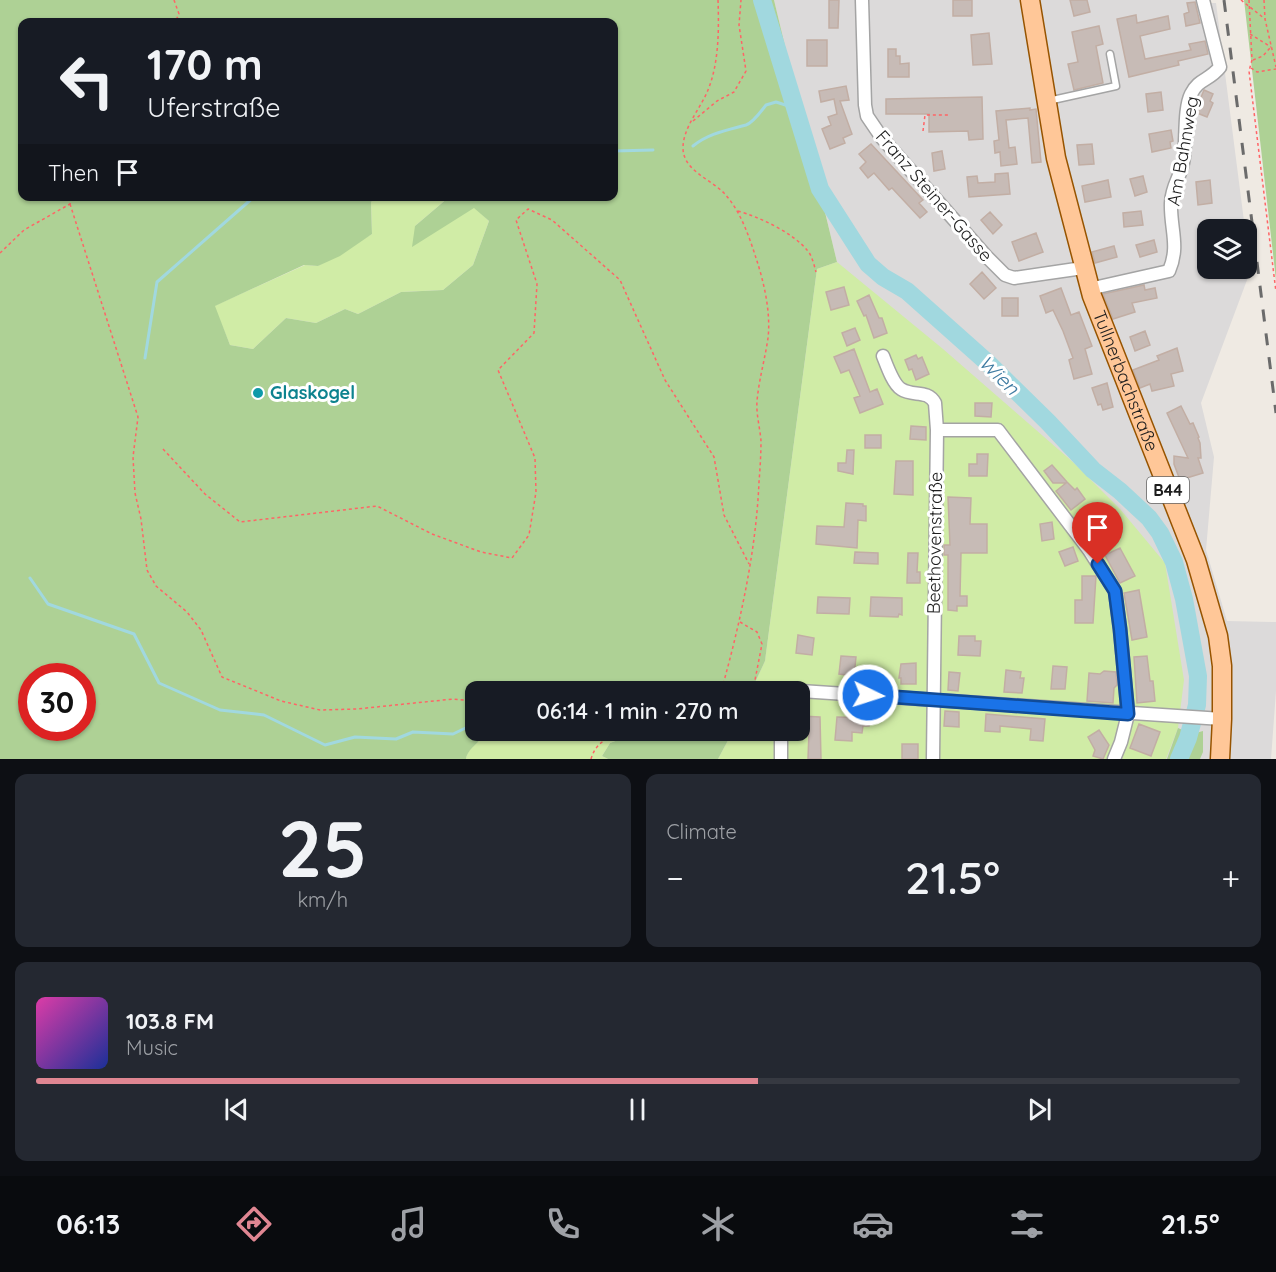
<!DOCTYPE html>
<html lang="en">
<head>
<meta charset="utf-8">
<style>
	:root { --surface:#171b24; --page:#242831; --text:#f1f3f6; --muted:#9ea1a6; --line:#363941; --accent:#e08692 }
	body { margin:0; font-family:Quicksand,sans-serif; background:var(--page); color:var(--text); height:100vh; display:flex; flex-direction:column; font-size:22px; white-space:nowrap }
	* { box-sizing:border-box; margin:0 }
	p { font-size:20px; color:var(--muted) }
	.icon { flex:none; width:33px; height:33px; fill:none; stroke:currentColor; stroke-width:2; stroke-linecap:round; stroke-linejoin:round }
	.map { position:relative; height:759px; overflow:hidden }
	.panel { display:flex; flex-direction:column; gap:15px; padding:15px; background:#0d0f14; flex:1 }
	.panel>* { flex:none }
	.top-card { position:absolute; left:18px; top:18px; width:600px; height:183px; border-radius:12px; box-shadow:0 2px 4px #0004; background:#171b24; color:var(--text); overflow:hidden }
	.controls { position:absolute; left:1197px; top:219px; display:grid; gap:12px }
	.controls a { display:grid; place-items:center; width:60px; height:60px; border-radius:12px; background:var(--surface); box-shadow:0 2px 4px #0004; font-size:30px }
	.speed { position:absolute; left:18px; top:663px; display:flex; gap:12px; font-size:30px; font-weight:700; text-align:center }
	.speed>* { display:grid; place-content:center; width:78px; height:78px; border-radius:50%; background:var(--surface); box-shadow:0 2px 4px #0004; line-height:1 }
	.speed .limit { border:9px solid #d22; background:#fff; color:#111 }
	.pin { position:absolute; display:grid; place-items:center; width:51px; height:51px; color:#fff; margin:-62px -26px; border-radius:50% 50% 50% 0; rotate:-45deg; box-shadow:0 0 6px #0007 }
	.pin .icon { rotate:45deg }
	.me { position:absolute; width:66px; margin:-33px; rotate:94deg; stroke-linejoin:round; filter:drop-shadow(0 0 4px #0008) }
	.turn { display:flex; align-items:center; gap:21px; height:126px; padding:0 30px; font-size:27px }
	.turn .icon { width:78px; height:78px; stroke-width:2.5 }
	.turn b { display:block; font-size:42px; line-height:51px }
	.then { display:flex; align-items:center; height:57px; padding:0 30px; background:#0003; gap:12px; font-size:22px }
	.big { font-size:45px; font-weight:600; line-height:1.1 }
	.panel .card { flex:1; display:flex; flex-direction:column; justify-content:center; gap:9px; min-width:0; padding:0 21px; border-radius:12px; background:var(--page) }
	.panel .dial { align-items:center; gap:0 }
	.dial b { font-size:78px; line-height:1 }
	.song { display:flex; align-items:center; gap:18px }
	.cover { width:72px; height:72px; border-radius:9px; background:linear-gradient(135deg,hsl(320 70% 55%),hsl(230 70% 35%)) }
	.played { height:6px; border-radius:3px; background:linear-gradient(90deg,var(--accent) 60%,var(--line) 60%) }
	.keys { display:flex; justify-content:space-around; direction:ltr }
	.heat { display:flex; justify-content:space-between; align-items:center; font-size:33px; direction:ltr }
	.panel .tiles { flex:1; display:grid; gap:15px; grid-template-columns:1fr 1fr }
	.card:last-child { grid-column:span 2 }
	.trip { position:absolute; left:465px; top:681px; width:345px; height:60px; border-radius:12px; background:var(--surface); box-shadow:0 2px 4px #0004; font-weight:600; line-height:60px; text-align:center }
	.tabs { display:flex; height:96px; justify-content:space-around; align-items:center; background:#090b0e; color:var(--muted) }
	.tabs .icon { width:42px; height:42px }
	.tabs .on { color:var(--accent) }
	.tabs b { font-size:27px; color:var(--text) }
	.map>svg:first-child { display:block }
</style>
</head>
<body>
<div class="map">
<svg width="1276" height="759" viewBox="0 0 1276 759">
	<rect width="100%" height="100%" fill="#efeae3"/>
	<!-- residential -->
	<path fill="#dcdada" d="M774,0H1205L1206,3H1216L1245,229L1208,230V268H1246L1247,245L1250,272L1201,403L1214,457L1206,550L1227,621L1276,622V691L1271,759H718L733,731L800,730V692L751,691L765,661L837,262Z"/>
	<!-- grass -->
	<path fill="#d0eca6" d="M376,197H449L415,226L474,207L489,221L473,265L443,290L401,292L358,314L345,309L316,323L286,318L253,349L230,345L214,306L305,265L318,266L372,234L371,202Z
		M837,262L943,349L1074,463L1120,509L1165,563L1184,680L1178,728L1166,759H718L733,731L800,730V692L751,691L765,661L817,269Z
		M484,731H642L610,743L602,756L608,759H466C467,747 482,743 484,731Z"/>
	<!-- forest -->
	<path fill="#aed195" fill-rule="evenodd" d="M0,0H774L837,262L817,269L765,661L751,691L476,692V730L484,731C482,743 468,747 466,759H0ZM22,22H614V196L449,197L415,226L412,247L474,208L489,221L473,265L443,290L401,292L358,314L345,309L316,323L286,318L253,349L230,345L215,306L304,265L318,266L340,256L372,234L371,202L376,197L22,196ZM32,676H82V728H32Z
		M1244,0H1276V280Z
		M1178,728L1192,734L1203,731V752L1200,759H1167Z
		M642,731V730L733,731L718,759H608L602,756L610,743Z"/>
	<g fill="none" stroke-linecap="round" stroke-linejoin="round">
		<!-- stream -->
		<path stroke="#a1d8df" stroke-width="3" d="M693,146C709,133 728,130 746,125C754,122 761,111 766,105L776,102L795,108
			M614,151L653,150
			M145,358L157,282L255,196
			M30,578L48,604L134,634L159,683L220,710L264,715L325,745L355,737L396,739L413,732L453,734L476,723
			M514,730L543,739"/>
		<!-- river -->
		<path stroke="#a1d8df" stroke-width="18" d="M762,0L820,189L868,264L883,277L907,291L989,364L1048,422L1093,470L1120,491L1149,518L1160,533L1174,562L1184,599L1198,676L1197,705L1188,738L1179,759"/>
	</g>
	<!-- building -->
	<path fill="#c7bbb6" stroke="#c2aea4" stroke-width="1.5" d="M829,0H839L838,28H829Z
		M953,0H972V16H953Z
		M1070,0H1087L1090,12L1074,16Z
		M1195,2L1200,23L1186,26L1184,14L1189,12L1187,3Z
		M1136,15L1137,23L1168,16L1170,29L1140,36L1145,59L1191,50L1189,44L1205,41L1208,54L1178,61L1179,65L1129,77L1117,19Z
		M1099,26L1103,44L1096,46L1103,83L1074,90L1068,64L1078,62L1072,32Z
		M989,33L992,64L973,65L971,35Z
		M807,40H827V66H807Z
		M888,49H896V56H900V64L909,63V77H888Z
		M846,86L849,100L840,101L852,134L843,138L845,143L830,149L822,129L831,125L828,117L837,114L834,99L821,102L819,91Z
		M1204,90L1213,94L1210,101L1213,103L1207,117L1197,113L1199,108L1197,107Z
		M1161,92L1163,110L1148,112L1146,94Z
		M982,97L983,139L969,140L968,131L929,132V114H886V99Z
		M1030,108V110L1036,109L1041,162L1032,163L1028,118L1006,120L1009,148L1015,147L1017,164L1001,166L1000,152L995,153L994,141L999,140L996,111Z
		M1171,130L1173,141L1170,142L1171,148L1152,152L1149,134Z
		M871,144L923,200L919,203L927,212L920,218L892,188L889,190L874,173L868,178L860,168L866,162L859,154Z
		M1092,144L1094,164L1079,165L1077,145Z
		M942,151L945,169L934,171L932,153Z
		M1008,173L1010,194L969,197L967,177L977,176L978,183L995,182V174Z
		M1143,176L1147,192L1135,196L1130,179Z
		M1108,180L1111,197L1085,202L1082,186Z
		M1210,180L1212,203L1198,205L1196,182Z
		M1141,211L1143,225L1124,227L1123,213Z
		M990,212L1002,225L993,234L981,220Z
		M1036,233L1043,252L1019,261L1012,242Z
		M1154,240L1157,252L1140,257L1136,245Z
		M1114,246L1117,257L1095,263L1092,252Z
		M982,272L996,288L984,299L970,284Z
		M1144,285L1145,290L1155,288L1157,298L1132,303L1135,312L1113,319L1103,294Z
		M844,287L849,305L831,310L826,292Z
		M1061,288L1071,315L1079,312L1092,346L1085,349L1092,374L1074,379L1069,360L1073,358L1063,331L1053,310L1046,313L1040,296Z
		M869,295L879,318H882L887,333L874,338L866,315L864,316L857,301Z
		M1002,298H1018V316H1002Z
		M855,328L860,340L847,346L842,333Z
		M1145,331L1150,345L1135,351L1130,337Z
		M1177,348L1183,371L1171,374L1174,386L1152,391L1150,384L1140,388L1133,370L1159,360L1157,356Z
		M854,349L870,392L877,389L883,404L860,413L854,398L860,396L849,370L841,373L834,357Z
		M916,355L918,359L922,357L929,374L916,380L912,369L909,370L905,360Z
		M1107,383L1113,407L1103,410L1101,404L1098,405L1092,388Z
		M975,403H992L991,417L975,416Z
		M1181,406L1190,424L1193,423L1199,437L1198,438L1200,443L1201,458H1198L1203,473L1180,480L1174,464V456L1188,458L1167,413Z
		M911,426L926,427V440L910,439Z
		M865,435H881V448H865Z
		M847,450H854L853,474L838,471V463H846Z
		M977,454H988L987,476H969V464H977Z
		M896,461H913V495L894,494Z
		M1052,465L1067,482L1075,490L1077,488L1085,499L1071,510L1056,491L1066,483H1053L1044,471Z
		M948,497L971,498L970,524H987V553H961L960,596H967V606H957V611L948,610V555H944V545H950Z
		M846,503L863,504V506H866V521L858,520L857,548L816,544L817,526L844,527Z
		M1097,514L1107,526L1097,534L1090,535L1082,526Z
		M1052,522L1054,539L1042,541L1040,524Z
		M1073,547L1078,561L1065,566L1059,552Z
		M1120,548L1135,576L1120,583L1105,555Z
		M855,552L878,553V564L854,563Z
		M908,553H918L917,572H920V583H907Z
		M1082,576H1096L1093,623H1075V600H1082Z
		M1139,590L1147,637L1132,640L1124,593Z
		M818,597L850,598L849,614L817,613Z
		M871,597L902,598V615L899,614L898,617L870,616Z
		M798,635L814,638L812,655L796,653Z
		M959,636H975V641H981L980,656L958,655Z
		M841,656L856,657L854,676L839,674Z
		M1147,656L1150,681H1153L1155,701L1137,703L1134,657Z
		M916,663V684H901V678H899L901,664Z
		M1053,666L1067,667L1065,689H1051Z
		M1006,670L1021,672L1020,678H1024L1022,693L1004,692Z
		M1104,671L1116,672L1117,685L1114,688L1113,703L1087,701L1089,673L1100,674Z
		M949,672L960,673L958,691L948,690Z
		M945,711L959,712V727L944,726Z
		M986,714L1045,719L1043,741L1030,740L1031,729L1000,726V732L985,731Z
		M800,716L820,717L821,759H808L809,731H800Z
		M837,717L870,718L869,726H863L862,733L852,732V741L835,740Z
		M1139,724L1160,732L1151,756L1130,748Z
		M1099,730L1109,745L1103,759L1093,756L1095,750L1088,737Z
		M902,744H918V759H902Z"/>
	<g fill="none" stroke-linecap="round" stroke-linejoin="round">
		<!-- service casing -->
		<g stroke="#a4a4a4" stroke-width="9">
			<path id="service" d="M1048,101L1116,86L1110,54"/>
		</g>
		<!-- minor casing -->
		<g stroke="#a4a4a4" stroke-width="15">
			<path id="minor" d="M862,0L865,105L867,116L882,138L986,256L1005,275L1014,278L1083,268
				M1089,289L1169,271C1180,246 1170,228 1171,203C1172,185 1180,178 1183,163C1187,145 1183,110 1191,94C1199,78 1209,81 1220,67L1203,0
				M883,356C887,366 893,384 901,389C913,397 927,389 935,403L937,430L933,759
				M937,430H998L1089,550L1115,591L1120,629L1128,714L1121,742L1114,759
				M771,689L1222,719
				M781,730V759"/>
		</g>
		<!-- primary casing -->
		<g stroke="#975400" stroke-width="21">
			<g id="primary">
				<path id="s1" d="M1030,0L1056,158L1092,296L1196,560L1218,636L1222,666V719L1220,759"/>
			</g>
		</g>
		<!-- path -->
		<path stroke="#ff6466" stroke-width="1.5" stroke-dasharray="3 3" stroke-linecap="butt" d="M174,0L179,14L175,22
			M718,0C719,29 719,63 708,90C701,108 683,127 683,148C683,170 710,179 724,193C740,210 749,236 756,258C764,282 771,313 768,338C765,359 759,379 757,401C756,414 760,428 761,441C761,455 760,469 759,482C756,552 740,624 721,692
			M1241,0L1265,19
			M1249,0L1252,60L1249,71L1276,292
			M1264,0L1265,19L1276,67
			M1250,34L1271,47
			M1253,60L1263,56L1270,48
			M1251,68L1257,72L1276,69
			M693,121L717,101L734,92L746,71L739,25L741,0
			M923,131L925,115H948
			M70,204L138,417L133,457L135,493L141,519L147,570L156,586L187,612L201,630L222,677L281,701L320,710L357,709L453,699L476,701
			M738,211C759,217 792,232 807,250C812,255 814,265 816,272
			M0,253L24,230L70,204L75,196
			M163,449L205,494L240,522L377,506L432,534L481,552L512,558L529,535L536,492L535,458L498,370L534,333L537,284L516,220L528,209L552,220L620,280L665,380L714,457L724,515L749,564
			M740,622L757,632L762,644L755,680L759,685
			M591,759C598,735 620,734 642,730"/>
		<!-- service -->
		<use href="#service" stroke="#fff" stroke-width="6"/>
		<!-- minor -->
		<use href="#minor" stroke="#fff" stroke-width="12"/>
		<!-- primary -->
		<use href="#primary" stroke="#ffc798" stroke-width="18"/>
		<!-- rail -->
		<path stroke="#6b6b6b" stroke-width="3" stroke-dasharray="12 12" stroke-linecap="butt" d="M1224,0L1276,413"/>
	</g>
	<g fill="none" stroke-linecap="round" stroke-linejoin="round">
		<!-- route casing -->
		<g stroke="#114b97" stroke-width="15">
			<path id="route" d="M868,695L1128,714L1120,629L1115,591L1098,564"/>
		</g>
		<!-- route -->
		<use href="#route" stroke="#1a73e8" stroke-width="10"/>
	</g>
	<!-- markers -->
	<circle fill="#0f9aa8" stroke="#fff" stroke-width="2" cx="258" cy="393" r="6"/>
	<g text-anchor="middle" stroke-width="6" stroke-linejoin="round" paint-order="stroke">
		<!-- shield labels -->
		<rect fill="#fff" stroke="#616161" stroke-width="1.5" x="1147" y="477" width="42" height="26" rx="4.5"/>
		<g font-size="16" font-weight="bold" fill="#1d1d1d">
			<text x="1168" y="496">B44</text>
		</g>
		<!-- street labels -->
		<g font-size="18" fill="#1d1d1d" stroke="#fff">
			<text transform="translate(1183 151) rotate(-80)" y="6">Am Bahnweg</text>
			<text transform="translate(934 196) rotate(49)" y="6">Franz Steiner-Gasse</text>
			<text dy="6" stroke="none"><textPath href="#s1" startOffset="394">Tullnerbachstraße</textPath></text>
			<text transform="translate(935 543) rotate(-89)" y="6">Beethovenstraße</text>
		</g>
		<!-- culture labels -->
		<g font-size="18" font-weight="bold" fill="#0d838f" stroke="#fff" text-anchor="start">
			<text x="270" y="399">Glaskogel</text>
		</g>
		<!-- water labels -->
		<g font-size="20" font-style="italic" fill="#407ca2" stroke="#fff">
			<text transform="translate(999 375) rotate(44)" y="7">Wien</text>
		</g>
	</g>
</svg>
<div class="controls">
<a><svg class="icon" aria-label="layers" viewBox="0 0 24 24"><path d="M12 4l9 5-9 5-9-5zM3 14l9 5 9-5"/></svg></a>
</div>
<div class="speed"><div class="limit">30</div></div>
<div class="pin" style="left:1098px;top:564px;background:#d93025"><svg class="icon" aria-label="arrive" viewBox="0 0 24 24"><path d="M6 21V4h12l-3 4 3 4H6"/></svg></div>
<svg class="me" style="left:868px;top:695px" viewBox="-20 -20 40 40"><circle r="17" fill="#1a73e8" stroke="#fff" stroke-width="3"/><path d="M0-11L8 9 0 5-8 9z" fill="#fff"/></svg>
<div class="trip">06:14 · 1 min · 270 m</div>
<div class="top-card">
<div class="turn"><svg class="icon" aria-label="left" viewBox="0 0 24 24"><path d="M17 20v-9H6M10 6l-5 5 5 5"/></svg><div><b>170 m</b>Uferstraße</div></div>
<div class="then">Then<svg class="icon" aria-label="arrive" viewBox="0 0 24 24"><path d="M6 21V4h12l-3 4 3 4H6"/></svg></div>
</div>
</div>
<section class="panel">
<div class="tiles">
<div class="card dial"><b>25</b><p>km/h</p></div>
<div class="card"><p>Climate</p>
<div class="heat"><a>−</a><b class="big">21.5°</b><a>+</a></div>
</div>
<div class="card">
<div class="song"><i class="cover"></i><div><b>103.8 FM</b><p>Music</p></div></div>
<div class="played"></div>
<div class="keys"><svg class="icon" aria-label="previous" viewBox="0 0 24 24"><path d="M18 5L8 12l10 7zM5 5v14"/></svg><svg class="icon" aria-label="pause" viewBox="0 0 24 24"><path d="M8 5v14M16 5v14"/></svg><svg class="icon" aria-label="next" viewBox="0 0 24 24"><path d="M6 5l10 7-10 7zM19 5v14"/></svg></div>
</div>
</div>
</section>
<nav class="tabs">
<b>06:13</b>
<svg class="icon on" aria-label="directions" viewBox="0 0 24 24"><path d="M12 3l9 9-9 9-9-9zM9 14v-3h6M13 9l2 2-2 2"/></svg>
<svg class="icon" aria-label="music" viewBox="0 0 24 24"><path d="M9 18V5l10-2v13"/><circle cx="6" cy="18" r="3"/><circle cx="16" cy="16" r="3"/></svg>
<svg class="icon" aria-label="phone" viewBox="0 0 24 24"><path d="M5 4h4l2 5-3 2q2 4 5 5l2-3 5 2v4C11 20 4 13 5 4z"/></svg>
<svg class="icon" aria-label="climate" viewBox="0 0 24 24"><path d="M12 3v18M4 7l16 10M4 17L20 7"/></svg>
<svg class="icon" aria-label="car" viewBox="0 0 24 24"><path d="M5 17H2v-5l4-1 3-4h7l3 4 3 1v5h-3M9 17h6M6 11h13"/><circle cx="7" cy="17" r="2"/><circle cx="17" cy="17" r="2"/></svg>
<svg class="icon" aria-label="filters" viewBox="0 0 24 24"><path d="M4 7h16M4 17h16"/><circle cx="9" cy="7" r="2"/><circle cx="15" cy="17" r="2"/></svg>
<b>21.5°</b>
</nav>
</body>
</html>
